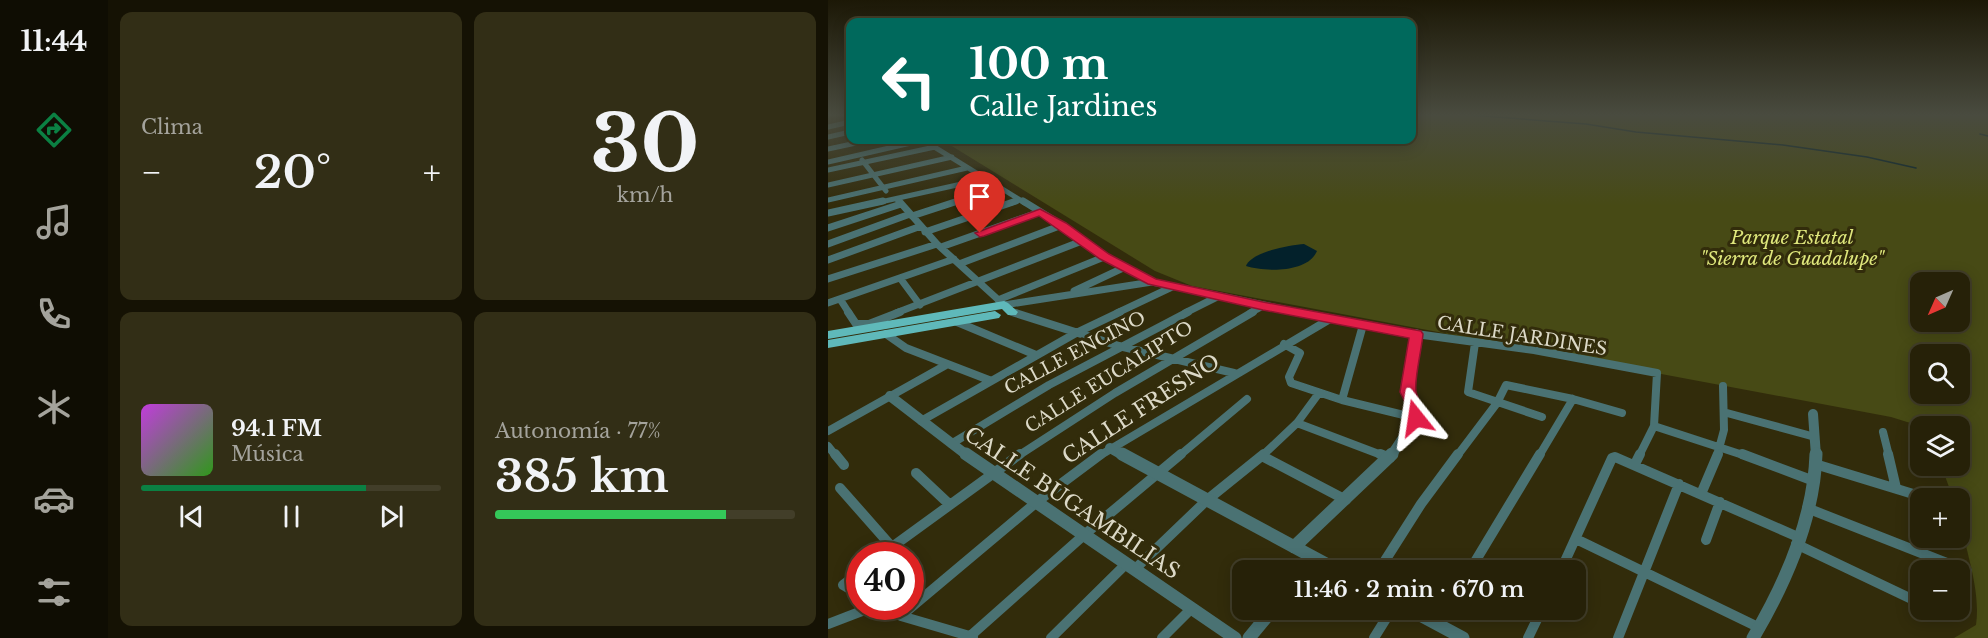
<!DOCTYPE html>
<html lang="es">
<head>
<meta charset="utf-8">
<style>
	:root { --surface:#262108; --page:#322e16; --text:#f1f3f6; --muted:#a4a39c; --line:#423e29; --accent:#0b8043 }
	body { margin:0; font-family:"Libre Baskerville",serif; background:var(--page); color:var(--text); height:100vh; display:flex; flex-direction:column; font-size:22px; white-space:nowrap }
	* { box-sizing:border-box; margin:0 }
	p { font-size:20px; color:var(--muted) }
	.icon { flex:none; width:33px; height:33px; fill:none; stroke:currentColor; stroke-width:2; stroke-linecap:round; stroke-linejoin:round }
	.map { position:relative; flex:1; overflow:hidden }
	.drawer { display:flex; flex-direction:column; gap:12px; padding:12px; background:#151204; width:720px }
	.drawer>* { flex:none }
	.guide { position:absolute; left:18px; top:18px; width:570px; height:126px; border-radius:12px; box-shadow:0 3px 15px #0003,0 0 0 2px var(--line); background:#00695c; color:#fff; overflow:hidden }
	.needle { width:39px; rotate:225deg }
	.tools { position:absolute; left:1082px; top:272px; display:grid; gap:12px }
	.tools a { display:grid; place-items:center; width:60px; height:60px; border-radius:12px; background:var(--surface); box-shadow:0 3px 15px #0003,0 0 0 2px var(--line); font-size:30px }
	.speed { position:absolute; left:18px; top:542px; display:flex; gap:12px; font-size:30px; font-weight:700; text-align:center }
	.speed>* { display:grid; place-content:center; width:78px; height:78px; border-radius:50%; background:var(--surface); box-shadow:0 3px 15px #0003,0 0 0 2px var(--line); line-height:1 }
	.speed .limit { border:9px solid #d22; background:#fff; color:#111 }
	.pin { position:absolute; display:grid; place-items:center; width:51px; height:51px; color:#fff; margin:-62px -26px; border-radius:50% 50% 50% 0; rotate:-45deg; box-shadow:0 0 6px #0007 }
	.pin .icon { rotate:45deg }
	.me { position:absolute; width:66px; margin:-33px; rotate:345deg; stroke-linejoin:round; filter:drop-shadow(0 0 4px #0008) }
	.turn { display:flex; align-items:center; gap:21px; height:126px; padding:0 24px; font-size:27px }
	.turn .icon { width:78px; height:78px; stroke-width:2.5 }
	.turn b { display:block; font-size:42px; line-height:51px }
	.big { font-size:45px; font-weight:600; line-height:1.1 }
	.drawer .widget { flex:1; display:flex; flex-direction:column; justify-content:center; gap:9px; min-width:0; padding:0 21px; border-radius:12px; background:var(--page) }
	.drawer .dial { align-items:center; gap:0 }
	.dial b { font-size:78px; line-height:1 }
	.song { display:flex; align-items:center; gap:18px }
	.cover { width:72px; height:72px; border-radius:9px; background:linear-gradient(135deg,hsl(290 70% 55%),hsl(110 70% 35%)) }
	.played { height:6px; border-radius:3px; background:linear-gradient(90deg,var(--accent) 75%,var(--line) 75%) }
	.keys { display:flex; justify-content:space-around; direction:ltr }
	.heat { display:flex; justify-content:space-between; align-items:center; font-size:33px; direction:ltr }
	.charge { height:9px; border-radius:4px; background:linear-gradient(90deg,#34c759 77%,var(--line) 0) }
	.drawer .tiles { flex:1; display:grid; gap:12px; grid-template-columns:repeat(2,1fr) }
	.trip { position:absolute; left:404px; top:560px; width:354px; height:60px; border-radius:12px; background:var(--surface); box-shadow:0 3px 15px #0003,0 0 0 2px var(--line); font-weight:600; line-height:60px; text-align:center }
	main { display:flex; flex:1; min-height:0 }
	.tabs { display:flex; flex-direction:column; width:108px; justify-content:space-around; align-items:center; background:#0f0d03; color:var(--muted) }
	.tabs .icon { width:42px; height:42px }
	.tabs .on { color:var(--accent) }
	.tabs b { font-size:27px; color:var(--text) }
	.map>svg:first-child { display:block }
</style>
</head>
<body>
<main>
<nav class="tabs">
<b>11:44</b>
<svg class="icon on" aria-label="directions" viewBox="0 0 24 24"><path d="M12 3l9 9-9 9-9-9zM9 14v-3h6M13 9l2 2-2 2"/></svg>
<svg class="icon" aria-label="music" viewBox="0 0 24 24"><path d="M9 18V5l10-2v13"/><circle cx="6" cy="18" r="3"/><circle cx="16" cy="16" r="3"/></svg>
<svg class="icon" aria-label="phone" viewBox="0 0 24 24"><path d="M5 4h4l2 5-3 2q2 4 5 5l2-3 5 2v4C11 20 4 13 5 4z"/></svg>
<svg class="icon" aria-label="climate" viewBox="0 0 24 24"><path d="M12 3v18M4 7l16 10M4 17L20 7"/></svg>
<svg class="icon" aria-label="car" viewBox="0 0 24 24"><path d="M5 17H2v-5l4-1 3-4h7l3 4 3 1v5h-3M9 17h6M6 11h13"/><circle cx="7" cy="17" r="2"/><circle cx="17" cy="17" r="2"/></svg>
<svg class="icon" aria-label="filters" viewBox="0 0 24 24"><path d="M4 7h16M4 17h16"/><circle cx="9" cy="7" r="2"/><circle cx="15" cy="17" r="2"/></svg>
</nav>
<section class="drawer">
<div class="tiles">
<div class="widget"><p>Clima</p>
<div class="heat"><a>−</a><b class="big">20°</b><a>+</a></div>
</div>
<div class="widget dial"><b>30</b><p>km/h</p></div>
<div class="widget">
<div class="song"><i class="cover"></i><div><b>94.1 FM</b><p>Música</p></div></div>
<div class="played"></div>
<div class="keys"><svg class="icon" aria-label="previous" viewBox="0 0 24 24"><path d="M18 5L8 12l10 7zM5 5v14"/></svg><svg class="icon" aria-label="pause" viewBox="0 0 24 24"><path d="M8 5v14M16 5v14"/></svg><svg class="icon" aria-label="next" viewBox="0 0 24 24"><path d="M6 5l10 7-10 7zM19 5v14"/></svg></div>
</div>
<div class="widget"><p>Autonomía · 77%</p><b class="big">385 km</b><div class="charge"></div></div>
</div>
</section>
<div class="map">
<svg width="1160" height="638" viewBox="0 0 1160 638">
	<rect width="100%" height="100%" fill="#322c0b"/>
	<!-- green -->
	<path fill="#474a15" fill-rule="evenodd" d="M584,115H1160V638H1126L1148,625C1154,582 1131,540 1131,498H1125L1113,465H1131V426H1092L1063,417L364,286L327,271L114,140H584ZM1092,282H1131V321H1092ZM1092,354H1131V393H1092Z"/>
	<!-- water -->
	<path fill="#03212b" d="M476,244L489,251C480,273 437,272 418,266C423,252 462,245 476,244Z"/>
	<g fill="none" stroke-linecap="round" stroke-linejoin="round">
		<!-- stream -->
		<path stroke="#03212b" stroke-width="1.5" d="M643,115L758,124L808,132L955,145L1039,157L1088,168
			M1152,134L1160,136"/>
		<!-- minor-far3 -->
		<path stroke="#4a7273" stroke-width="5" d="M0,127L22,122
			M0,137L22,132
			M95,140L197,203
			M0,149L42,140
			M34,160L58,191
			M0,162L96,140
			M0,170L107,147
			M0,185L124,157
			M69,199L72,203
			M0,200L139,168
			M48,203L156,179
			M125,203L170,188
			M184,203L191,200"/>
		<!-- minor-far2 -->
		<path stroke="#4a7273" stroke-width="7" d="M71,201L109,244L176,305L324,282
			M195,201L234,225L276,257L324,282L475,313
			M0,213L55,201
			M84,216L130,201
			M0,228L73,204
			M97,232L188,201
			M0,244L82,214
			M113,247L212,212
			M0,260L93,226
			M131,264L234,225
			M72,278L92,305
			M0,279L109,244
			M246,291L295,268
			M12,299L21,313
			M170,300L276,257
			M0,303L126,259
			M184,312L188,313
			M68,313L254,241
			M289,313L344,287
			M357,313L389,297
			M422,313L435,306"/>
		<!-- minor-far1 -->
		<path stroke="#4a7273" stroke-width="8" d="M20,312L28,324H41L72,312
			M184,312L291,346L406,373
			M468,312L588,334L706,350L829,373L826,426L811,456
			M129,322L208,355
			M58,334L78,348L161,380
			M647,343L640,392L714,417
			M456,344L472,353L461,377L463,383L514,400L588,418
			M514,400L535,325
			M899,413L987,437
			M93,421L248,333L292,312
			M469,423L556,456
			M826,426L918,456
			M0,431L118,365
			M1055,432L1061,456
			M123,444L221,385L360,312
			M0,446L8,456
			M190,456L287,393L425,312
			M271,456L502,319
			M351,456L419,399
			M434,456L469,423L491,393
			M629,456L669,403L678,385L745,399L794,413
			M711,456L745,399
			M889,456L896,430L895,386"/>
		<!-- minor -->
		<path stroke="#4a7273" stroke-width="10" d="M7,454L16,465
			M552,454L562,458
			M914,454L986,481
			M1060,454L1068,488
			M434,456L518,500
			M807,464L812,454
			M987,464L1095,497
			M88,473L121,504
			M12,488L64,547
			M873,494L890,454
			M979,508L1139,571
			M748,539L932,628
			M878,540L892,502
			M968,544L1092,603
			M53,555L192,454
			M307,569L379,500L436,454
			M551,570L593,504L630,454
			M642,570L712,454
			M733,570L784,458L787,457L970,537
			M32,572L15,585L32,595
			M49,606L73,616L145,637
			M1104,609L1120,616
			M73,616L210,501L273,454
			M0,624L47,606
			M609,624L619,609
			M140,638L256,535L353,454
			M223,638L299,563
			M334,638L364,608
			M546,638L564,609
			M700,638L714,609
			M790,638L851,484"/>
		<!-- tertiary-far1 -->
		<path stroke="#4a7273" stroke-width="10" d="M62,396L140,456
			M985,414L988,456
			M282,448L296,456
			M563,456L588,418L589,410L580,391L588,334"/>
		<!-- tertiary -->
		<path stroke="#4a7273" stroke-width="13" d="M138,454L407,638
			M294,454L509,570
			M466,547L564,454
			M477,570L486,558
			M581,609L635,638
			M421,638L445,609
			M925,638C957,584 986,518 988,454"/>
		<!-- primary -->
		<path fill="#5fb9ba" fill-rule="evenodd" d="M176,301L180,303L190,312L188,315H180L174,309L0,339V331Z
			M167,311L173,315L171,318L0,348V340Z"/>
	</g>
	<!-- sky -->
	<linearGradient id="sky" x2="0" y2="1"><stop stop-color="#1c1806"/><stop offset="0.56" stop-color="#494b3f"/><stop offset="1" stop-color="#494b3f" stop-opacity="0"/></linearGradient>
	<rect width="1160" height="205" fill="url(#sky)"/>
	<!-- route -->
	<path fill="#e11d48" stroke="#92132f" stroke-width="1.5" d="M212,209L238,223L281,254L328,279L435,302L593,331L595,334C594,348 586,380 588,391C590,404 601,408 593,422H582L580,418L581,410L572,392L581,338L435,310L320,284L272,259L211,216L156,236L152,237L147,233Z"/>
	<g text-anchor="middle" stroke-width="6" stroke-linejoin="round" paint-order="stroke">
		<!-- park labels -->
		<g font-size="18" font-style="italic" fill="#dfe77c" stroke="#322c0b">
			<text x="964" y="244">Parque Estatal<tspan x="964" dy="21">"Sierra de Guadalupe"</tspan></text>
		</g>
		<!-- street labels -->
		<g font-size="18" fill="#dcd9c7" stroke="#322c0b">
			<text transform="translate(694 336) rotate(9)" y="6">CALLE JARDINES</text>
			<text transform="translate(247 353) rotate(-28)" y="6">CALLE ENCINO</text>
			<text transform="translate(281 377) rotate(-32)" y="6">CALLE EUCALIPTO</text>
		</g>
		<!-- near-street labels -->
		<g font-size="21" fill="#dcd9c7" stroke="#322c0b">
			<text transform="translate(313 409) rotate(-33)" y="7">CALLE FRESNO</text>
			<text transform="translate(244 503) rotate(34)" y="7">CALLE BUGAMBILIAS</text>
		</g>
	</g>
</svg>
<div class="tools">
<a><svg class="needle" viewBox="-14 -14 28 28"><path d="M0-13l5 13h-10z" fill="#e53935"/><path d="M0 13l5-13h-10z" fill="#a4a39c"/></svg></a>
<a><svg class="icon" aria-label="search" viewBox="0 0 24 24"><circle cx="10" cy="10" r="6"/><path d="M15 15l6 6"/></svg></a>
<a><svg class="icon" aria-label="layers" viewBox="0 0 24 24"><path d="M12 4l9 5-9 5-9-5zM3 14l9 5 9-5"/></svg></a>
<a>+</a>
<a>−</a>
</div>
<div class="speed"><div class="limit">40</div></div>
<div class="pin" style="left:152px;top:233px;background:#d93025"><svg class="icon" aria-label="arrive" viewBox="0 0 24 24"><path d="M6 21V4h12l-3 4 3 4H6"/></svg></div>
<svg class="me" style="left:588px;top:418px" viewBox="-20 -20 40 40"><path d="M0-17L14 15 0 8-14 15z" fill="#e11d48" stroke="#fff" stroke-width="4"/></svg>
<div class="trip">11:46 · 2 min · 670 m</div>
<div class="guide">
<div class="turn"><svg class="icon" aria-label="left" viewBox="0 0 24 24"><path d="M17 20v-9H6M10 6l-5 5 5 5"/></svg><div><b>100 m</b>Calle Jardines</div></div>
</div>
</div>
</main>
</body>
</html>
